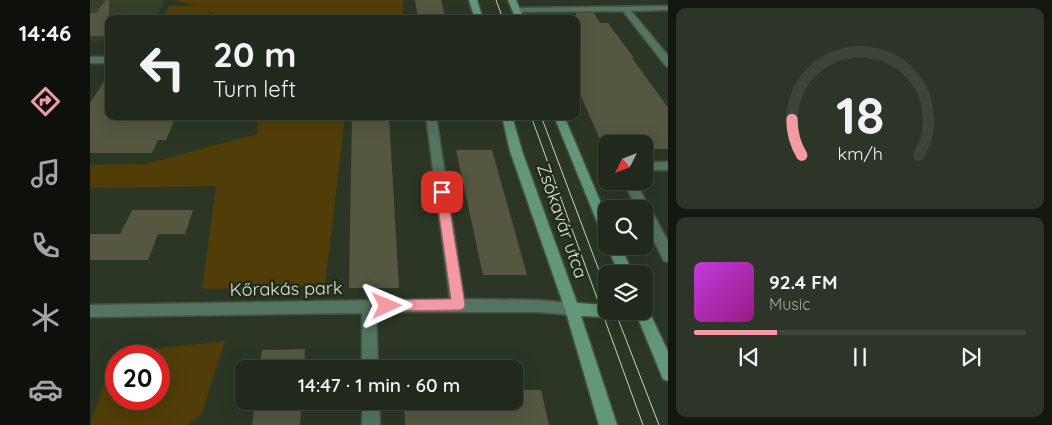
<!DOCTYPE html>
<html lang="en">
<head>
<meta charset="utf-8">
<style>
	:root { --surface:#20291b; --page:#2d3528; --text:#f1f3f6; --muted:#a2a6a3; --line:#3d453a; --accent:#f49aa3 }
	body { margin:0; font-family:Quicksand,sans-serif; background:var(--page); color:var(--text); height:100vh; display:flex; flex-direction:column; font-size:19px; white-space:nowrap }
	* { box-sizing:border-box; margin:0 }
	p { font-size:16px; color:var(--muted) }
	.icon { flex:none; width:28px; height:28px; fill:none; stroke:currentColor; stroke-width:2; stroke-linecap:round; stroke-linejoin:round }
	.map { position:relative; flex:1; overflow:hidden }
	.sheet { display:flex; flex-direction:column; gap:8px; padding:8px; background:#12170f; width:384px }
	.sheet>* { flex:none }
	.hud { position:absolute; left:15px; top:15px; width:475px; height:105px; border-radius:10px; box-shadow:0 5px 20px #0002,0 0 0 1px var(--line); background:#20291b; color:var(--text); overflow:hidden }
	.needle { width:32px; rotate:228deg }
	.fabs { position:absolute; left:508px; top:135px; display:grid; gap:10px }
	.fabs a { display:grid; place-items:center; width:55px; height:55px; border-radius:10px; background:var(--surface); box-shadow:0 5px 20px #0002,0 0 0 1px var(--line); font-size:25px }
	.speed { position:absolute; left:15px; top:345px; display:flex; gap:10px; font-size:25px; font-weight:700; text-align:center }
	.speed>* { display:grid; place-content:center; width:65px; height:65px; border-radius:50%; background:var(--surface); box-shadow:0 5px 20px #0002,0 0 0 1px var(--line); line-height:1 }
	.speed .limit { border:8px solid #d22; background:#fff; color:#111 }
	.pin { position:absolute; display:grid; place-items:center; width:42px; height:42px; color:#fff; margin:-21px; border-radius:10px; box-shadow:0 2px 8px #0006 }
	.me { position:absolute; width:55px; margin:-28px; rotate:89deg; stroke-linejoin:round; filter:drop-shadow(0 0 4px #0008) }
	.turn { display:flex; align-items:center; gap:18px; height:105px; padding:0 25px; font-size:22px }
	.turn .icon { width:65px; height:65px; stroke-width:2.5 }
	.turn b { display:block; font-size:35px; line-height:42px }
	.sheet .tile { flex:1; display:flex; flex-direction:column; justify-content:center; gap:8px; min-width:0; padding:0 18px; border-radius:10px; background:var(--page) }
	.sheet .dial { align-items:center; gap:0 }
	.dial svg { height:130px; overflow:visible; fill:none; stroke:var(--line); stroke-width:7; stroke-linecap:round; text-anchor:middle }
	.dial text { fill:var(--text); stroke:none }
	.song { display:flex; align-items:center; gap:15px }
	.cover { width:60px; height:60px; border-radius:8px; background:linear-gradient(135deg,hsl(290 70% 55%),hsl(310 70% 35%)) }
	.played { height:5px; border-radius:2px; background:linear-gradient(90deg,var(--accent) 25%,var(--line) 25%) }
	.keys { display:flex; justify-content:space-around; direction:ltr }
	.trip { position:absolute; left:145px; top:360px; width:288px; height:50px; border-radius:10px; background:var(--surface); box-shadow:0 5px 20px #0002,0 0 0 1px var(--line); font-weight:600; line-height:50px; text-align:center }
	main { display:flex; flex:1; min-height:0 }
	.dock { display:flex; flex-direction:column; width:90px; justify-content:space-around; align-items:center; background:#0d100b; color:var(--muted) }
	.dock .icon { width:35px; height:35px }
	.dock .active { color:var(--accent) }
	.dock b { font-size:22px; color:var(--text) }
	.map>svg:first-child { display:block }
</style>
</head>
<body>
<main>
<nav class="dock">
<b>14:46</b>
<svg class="icon active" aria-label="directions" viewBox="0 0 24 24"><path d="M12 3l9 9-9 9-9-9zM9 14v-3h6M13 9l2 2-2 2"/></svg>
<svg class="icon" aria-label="music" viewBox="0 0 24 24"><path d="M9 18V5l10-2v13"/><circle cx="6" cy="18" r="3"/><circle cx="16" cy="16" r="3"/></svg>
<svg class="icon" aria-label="phone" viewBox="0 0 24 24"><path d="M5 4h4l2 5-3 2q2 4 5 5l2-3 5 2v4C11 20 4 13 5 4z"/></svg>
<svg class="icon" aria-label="climate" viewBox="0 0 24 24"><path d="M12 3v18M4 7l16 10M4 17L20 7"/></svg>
<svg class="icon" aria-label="car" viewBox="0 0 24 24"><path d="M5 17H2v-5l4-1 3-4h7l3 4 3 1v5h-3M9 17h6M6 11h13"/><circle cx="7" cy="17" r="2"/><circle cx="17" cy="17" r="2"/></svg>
</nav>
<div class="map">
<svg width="579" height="425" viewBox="0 0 579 425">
	<rect width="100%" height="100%" fill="#2b3724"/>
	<!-- built -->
	<path fill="#334229" d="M0,0H75L64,19H19V41H0Z"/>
	<!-- green -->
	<path fill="#513d07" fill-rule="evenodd" d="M85,0H313V19H136L120,12L118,19H72L79,6H105Z
		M168,116H255L235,286L112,289L126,186L0,188V165L56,164L167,134Z
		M135,341L111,415L98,425H0L24,353ZM69,356V399H26V356Z"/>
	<!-- building -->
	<path fill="#565740" d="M16,0H19V36H0V13H6Z
		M325,0H351L356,19H328Z
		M486,13H504L510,23H518L544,58H542L579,109V149H554V144H522L509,137L486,85Z
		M19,74V116H86L76,140H68L62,153H0V103Z
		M262,116H299L309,288H259Z
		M366,150H402L437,275H393Z
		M42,210H103L95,234H68L58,260H0V234H30Z
		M215,349L214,369H169L172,350Z
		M424,390H451L459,425H315L314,403L424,401Z
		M165,401H212L210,425H162Z"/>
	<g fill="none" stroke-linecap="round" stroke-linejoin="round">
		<!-- lane casing -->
		<g stroke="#475341" stroke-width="3">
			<path id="lane" d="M579,6V10L541,11L579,57V67L576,66L533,11L426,12L422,10L426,8Z
				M0,57H19V63H0Z
				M336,116H346L374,299L447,300L482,303L487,305L489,309L487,313L482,315L447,312H286L288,369H272V313L0,317V305L360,299Z
				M554,162H579V170H554Z
				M533,181H545L579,243V262L574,261L554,221V209H547Z
				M273,401H289L290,425H272Z"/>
		</g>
		<!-- secondary casing -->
		<g stroke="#475341" stroke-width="3">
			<path id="secondary" d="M379,0H387L393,19H385Z
				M418,0H426L434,19H426Z
				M412,116H422L432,151L487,303L516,305V311H523L521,315L516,317L491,316L527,425H509L475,309L420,151Z
				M464,116H474L516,215V234L511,232L510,229Z
				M517,246H531L543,274H529Z
				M554,305L557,307L579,354V381L573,379L545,311H554Z"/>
		</g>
		<!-- lane -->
		<use href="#lane" fill="#537460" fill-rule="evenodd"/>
		<!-- secondary -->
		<use href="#secondary" fill="#629879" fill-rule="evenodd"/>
		<!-- tram -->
		<path stroke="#cad2c6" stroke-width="1" d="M406,0L413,19
			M441,116L553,425
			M451,116L516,289
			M525,311L569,425"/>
	</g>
	<!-- route -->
	<path fill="#f49aa3" stroke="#9f646a" d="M352,188L357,192L375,305L373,309L368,310L297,311L292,310L290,306L292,302L297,300L361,299L346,192Z"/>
	<g text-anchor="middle" stroke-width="5" stroke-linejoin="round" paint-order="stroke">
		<!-- street labels -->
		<g font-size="18" fill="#dce3d8" stroke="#212c1b">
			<text transform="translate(472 221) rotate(71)" y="6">Zsókavár utca</text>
			<text transform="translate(196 289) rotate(-1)" y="6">Kőrakás park</text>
		</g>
	</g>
</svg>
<div class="fabs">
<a><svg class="needle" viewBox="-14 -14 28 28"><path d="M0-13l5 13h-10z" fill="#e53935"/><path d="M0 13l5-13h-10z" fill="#a2a6a3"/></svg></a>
<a><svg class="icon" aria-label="search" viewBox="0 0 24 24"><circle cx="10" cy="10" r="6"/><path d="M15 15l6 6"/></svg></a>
<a><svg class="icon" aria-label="layers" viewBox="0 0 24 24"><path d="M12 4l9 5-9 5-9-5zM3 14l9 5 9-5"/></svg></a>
</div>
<div class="speed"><div class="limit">20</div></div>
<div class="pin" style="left:352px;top:192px;background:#d93025"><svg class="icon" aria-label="arrive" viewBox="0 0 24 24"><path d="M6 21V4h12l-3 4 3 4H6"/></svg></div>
<svg class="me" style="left:297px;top:306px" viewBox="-20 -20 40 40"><path d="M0-17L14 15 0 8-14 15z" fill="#f49aa3" stroke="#fff" stroke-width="4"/></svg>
<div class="trip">14:47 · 1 min · 60 m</div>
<div class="hud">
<div class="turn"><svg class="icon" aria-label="left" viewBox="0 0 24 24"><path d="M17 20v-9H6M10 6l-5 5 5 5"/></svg><div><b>20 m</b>Turn left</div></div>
</div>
</div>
<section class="sheet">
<div class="tile dial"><svg viewBox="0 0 100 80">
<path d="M14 69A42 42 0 1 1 86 69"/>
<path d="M14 69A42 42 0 0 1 8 47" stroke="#f49aa3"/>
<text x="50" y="56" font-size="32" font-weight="700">18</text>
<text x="50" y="72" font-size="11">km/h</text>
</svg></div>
<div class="tile">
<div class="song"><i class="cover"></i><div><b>92.4 FM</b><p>Music</p></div></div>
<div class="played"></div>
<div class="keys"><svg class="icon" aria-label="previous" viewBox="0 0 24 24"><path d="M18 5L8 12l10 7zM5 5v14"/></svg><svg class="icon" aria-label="pause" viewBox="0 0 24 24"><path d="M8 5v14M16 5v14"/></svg><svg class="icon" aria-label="next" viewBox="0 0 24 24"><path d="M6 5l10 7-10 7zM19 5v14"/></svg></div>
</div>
</section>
</main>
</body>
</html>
